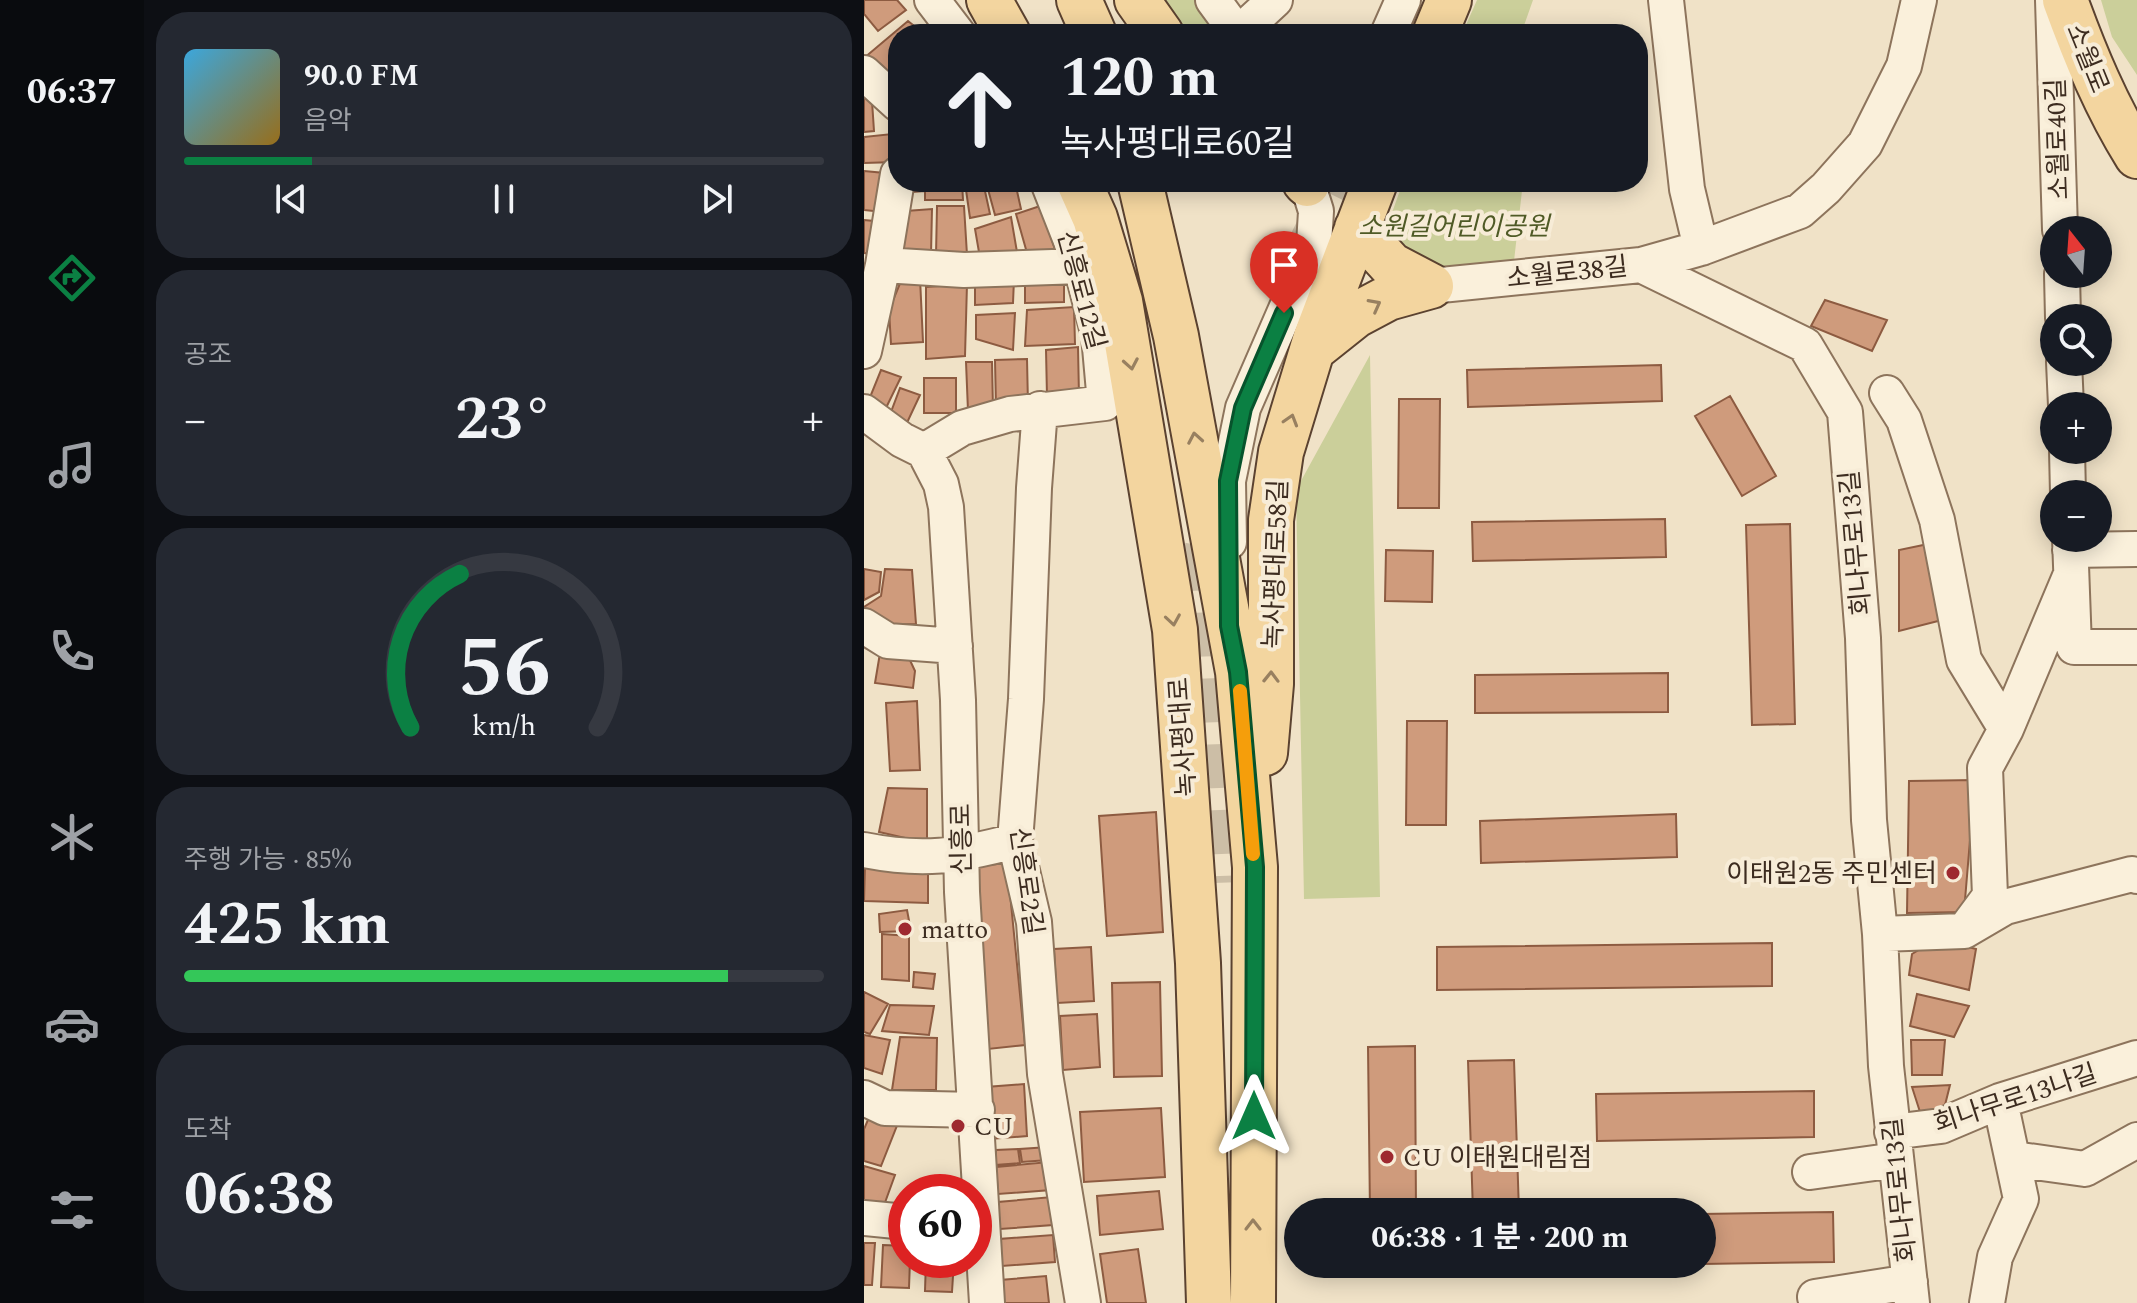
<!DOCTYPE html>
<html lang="ko">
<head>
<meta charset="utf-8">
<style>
	:root { --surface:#171b24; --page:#242831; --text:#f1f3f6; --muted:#9ea1a6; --line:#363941; --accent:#0b8043 }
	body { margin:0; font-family:Spectral,"Noto Sans KR",serif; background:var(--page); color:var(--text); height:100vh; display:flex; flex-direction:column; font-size:30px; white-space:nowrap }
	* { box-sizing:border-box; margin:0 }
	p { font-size:26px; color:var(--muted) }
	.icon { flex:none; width:44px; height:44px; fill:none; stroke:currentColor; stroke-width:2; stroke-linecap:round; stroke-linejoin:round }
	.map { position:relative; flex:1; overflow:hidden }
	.drawer { display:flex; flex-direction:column; gap:12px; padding:12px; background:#0d0f14; width:720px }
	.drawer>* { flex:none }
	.banner { position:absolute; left:24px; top:24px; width:760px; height:168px; border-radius:32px; box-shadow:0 4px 20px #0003; background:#171b24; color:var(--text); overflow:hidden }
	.needle { width:52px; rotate:343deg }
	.buttons { position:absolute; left:1176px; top:216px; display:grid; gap:16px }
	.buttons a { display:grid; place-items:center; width:72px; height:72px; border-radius:50%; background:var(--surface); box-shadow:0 4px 20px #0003; font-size:40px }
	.speed { position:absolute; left:24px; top:1174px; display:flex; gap:16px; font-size:40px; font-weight:700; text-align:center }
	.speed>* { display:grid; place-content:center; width:104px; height:104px; border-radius:50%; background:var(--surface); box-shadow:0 4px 20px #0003; line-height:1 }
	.speed .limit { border:12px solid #d22; background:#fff; color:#111 }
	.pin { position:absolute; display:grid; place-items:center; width:68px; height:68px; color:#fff; margin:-82px -34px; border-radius:50% 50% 50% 0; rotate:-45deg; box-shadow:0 0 8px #0007 }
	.pin .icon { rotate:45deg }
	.me { position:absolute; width:88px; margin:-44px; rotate:0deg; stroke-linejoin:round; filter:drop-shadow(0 0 6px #0008) }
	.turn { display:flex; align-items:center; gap:28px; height:168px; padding:0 40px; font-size:36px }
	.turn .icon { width:104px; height:104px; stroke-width:2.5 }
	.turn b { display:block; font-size:56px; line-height:68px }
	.big { font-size:60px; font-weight:700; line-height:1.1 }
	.drawer .widget { flex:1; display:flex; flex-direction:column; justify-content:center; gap:12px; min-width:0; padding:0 28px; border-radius:32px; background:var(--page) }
	.drawer .dial { align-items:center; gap:0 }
	.dial svg { height:208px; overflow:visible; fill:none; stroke:var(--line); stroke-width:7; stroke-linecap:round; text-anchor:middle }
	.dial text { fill:var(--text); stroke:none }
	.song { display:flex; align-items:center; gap:24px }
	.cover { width:96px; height:96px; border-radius:12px; background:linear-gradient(135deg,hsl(200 70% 55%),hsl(40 70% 35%)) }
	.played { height:8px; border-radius:4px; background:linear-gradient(90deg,var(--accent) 20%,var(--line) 20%) }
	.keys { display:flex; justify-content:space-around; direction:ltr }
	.heat { display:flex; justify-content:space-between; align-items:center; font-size:44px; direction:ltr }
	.charge { height:12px; border-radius:6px; background:linear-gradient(90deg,#34c759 85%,var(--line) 0) }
	.trip { position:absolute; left:420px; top:1198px; width:432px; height:80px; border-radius:40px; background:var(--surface); box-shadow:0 4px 20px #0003; font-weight:700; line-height:80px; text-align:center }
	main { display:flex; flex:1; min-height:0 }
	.tabs { display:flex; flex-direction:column; width:144px; justify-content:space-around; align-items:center; background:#090b0e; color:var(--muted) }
	.tabs .icon { width:56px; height:56px }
	.tabs .current { color:var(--accent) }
	.tabs b { font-size:36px; color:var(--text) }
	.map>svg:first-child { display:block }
</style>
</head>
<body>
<main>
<nav class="tabs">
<b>06:37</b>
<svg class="icon current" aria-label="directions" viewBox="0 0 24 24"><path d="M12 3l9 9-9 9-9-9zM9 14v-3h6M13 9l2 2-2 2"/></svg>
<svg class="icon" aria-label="music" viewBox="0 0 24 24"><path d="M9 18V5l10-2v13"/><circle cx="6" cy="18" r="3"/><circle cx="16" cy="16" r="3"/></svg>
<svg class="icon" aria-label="phone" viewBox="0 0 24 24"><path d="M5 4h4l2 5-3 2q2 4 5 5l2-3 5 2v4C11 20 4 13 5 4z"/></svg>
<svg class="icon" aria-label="climate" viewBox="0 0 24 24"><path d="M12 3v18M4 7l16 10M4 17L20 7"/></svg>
<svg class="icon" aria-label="car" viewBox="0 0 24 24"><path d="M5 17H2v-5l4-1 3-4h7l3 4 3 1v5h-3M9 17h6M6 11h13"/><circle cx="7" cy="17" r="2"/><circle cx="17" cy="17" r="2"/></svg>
<svg class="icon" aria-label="filters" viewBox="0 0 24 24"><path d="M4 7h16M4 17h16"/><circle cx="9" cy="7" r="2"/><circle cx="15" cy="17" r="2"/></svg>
</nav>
<section class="drawer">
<div class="widget">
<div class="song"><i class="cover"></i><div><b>90.0 FM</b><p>음악</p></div></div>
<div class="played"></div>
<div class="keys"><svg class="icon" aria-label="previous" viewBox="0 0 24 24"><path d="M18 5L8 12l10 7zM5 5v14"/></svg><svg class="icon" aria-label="pause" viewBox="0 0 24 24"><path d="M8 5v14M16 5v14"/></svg><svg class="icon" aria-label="next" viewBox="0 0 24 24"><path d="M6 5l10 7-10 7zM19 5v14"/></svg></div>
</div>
<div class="widget"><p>공조</p>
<div class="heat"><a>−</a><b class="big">23°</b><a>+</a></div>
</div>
<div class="widget dial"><svg viewBox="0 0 100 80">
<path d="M14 69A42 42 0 1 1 86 69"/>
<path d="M14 69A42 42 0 0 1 33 10" stroke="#0b8043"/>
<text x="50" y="56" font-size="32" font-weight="700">56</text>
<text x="50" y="72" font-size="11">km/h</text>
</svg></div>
<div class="widget"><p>주행 가능 · 85%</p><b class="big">425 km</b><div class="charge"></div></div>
<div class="widget"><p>도착</p><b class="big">06:38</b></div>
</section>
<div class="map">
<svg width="1273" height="1303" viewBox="0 0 1273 1303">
	<rect width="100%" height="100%" fill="#f0e2c7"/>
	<!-- green -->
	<path fill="#cbcf9a" d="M299,0H333L359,34H323Z
		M613,0H669L657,34H598Z
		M1237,0H1273V75L1248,37Z
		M539,182H659L650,261L569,275L523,248L525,221Z
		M506,355L516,897L440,899L432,490Z"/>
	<!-- building -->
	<path fill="#cf9b7c" stroke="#8d5b41" stroke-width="2" d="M0,0H33L42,10L14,31L0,14Z
		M44,21L60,34H34V78L25,86L0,58Z
		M0,86H7L10,131L0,132Z
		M28,134L31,162L0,163V137Z
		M0,171L31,174L19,212L0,210Z
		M49,182H98L99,200H61V191L49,192Z
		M119,182L126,214L106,218L101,183Z
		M122,182H151L157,209L131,215Z
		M73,206H100L103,255H72Z
		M176,206L192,252L165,260L152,214Z
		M68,209L67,255L37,254L42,211Z
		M147,217L153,252L116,258L111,229Z
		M0,220L20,222L11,255L0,253Z
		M200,277V302L161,303V279Z
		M56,278L59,342L27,344L25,310L37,281Z
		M150,279L149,303L111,305V281Z
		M103,284L101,356L62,359V287Z
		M961,300L1023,320L1008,351L947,326Z
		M210,307L211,344L161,346L163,310Z
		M151,313L149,350L112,339V315Z
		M214,347L215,396H183L182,350Z
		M163,359L164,405L132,408L131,360Z
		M102,362H128L129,409L104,411Z
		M797,365L798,401L604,407L603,370Z
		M17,370L37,377L20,412L2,407Z
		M60,378H92V413H60Z
		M36,388L56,395L41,427L24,420Z
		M866,396L912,476L878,496L831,416Z
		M535,399H576L575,508H534Z
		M801,519L802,557L609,561L608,522Z
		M926,524L931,724L888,725L882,525Z
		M1069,543L1082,619L1035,631V550Z
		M522,550L569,551L568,602L521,601Z
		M0,569L17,572L15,592L0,600Z
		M21,569L48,570L52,624L23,625L0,612V607L17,596Z
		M16,653L44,656L51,671L49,688L11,683Z
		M804,673V712L611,713V675Z
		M53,701L56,770L26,771L22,703Z
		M543,721H583L582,825H542Z
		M1111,780L1100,912L1043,913L1045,781Z
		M24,788L63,789V843L15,832Z
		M292,812L299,932L243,936L235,816Z
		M812,814L813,857L617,863L616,821Z
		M143,863L161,1045L124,1049L105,867Z
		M64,864V903L0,901L1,865Z
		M43,910L47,931L16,932L15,914Z
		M18,934L45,936V981L18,979Z
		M1073,939L1112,949L1105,990L1045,975L1048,954Z
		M908,943V986L573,990V947Z
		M227,947L230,1001L193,1003L190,949Z
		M50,972L71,974L69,989L49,987Z
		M296,982L298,1076L250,1077L248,983Z
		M0,992L24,1004L6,1034L0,1032Z
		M1053,994L1105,1006L1090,1037L1046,1026Z
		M26,1005L70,1006L65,1035L18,1031Z
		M233,1014L236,1067L199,1070L196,1016Z
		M0,1035L26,1040L18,1074L0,1068Z
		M36,1037L73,1038L72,1090H28Z
		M1047,1040H1081L1078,1075H1048Z
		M551,1046L552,1212H506L504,1047Z
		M650,1060L655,1212H609L604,1061Z
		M160,1084L163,1136L126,1139L122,1087Z
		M1086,1085L1080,1109L1056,1112L1048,1087Z
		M950,1091V1137L733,1141L732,1094Z
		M297,1108L301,1177L220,1182L216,1112Z
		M7,1113L34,1123L17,1166L0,1161V1129Z
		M184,1147V1160L158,1162L156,1149Z
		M154,1149L156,1163L131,1165L132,1150Z
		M185,1162L187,1190L134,1194L132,1167Z
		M0,1166L31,1175L19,1208L0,1203Z
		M295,1191L299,1229L236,1235L233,1196Z
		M188,1197L189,1225L136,1229L134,1202Z
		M969,1212L970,1262L838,1264V1214Z
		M189,1235L191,1262L138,1266L135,1239Z
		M0,1243H11L8,1285H0Z
		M19,1245L42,1246V1260H46L45,1288L17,1287Z
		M274,1249L282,1303H243L236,1254Z
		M62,1260H90L88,1292L61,1291Z
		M182,1276L185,1303H137L136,1280Z"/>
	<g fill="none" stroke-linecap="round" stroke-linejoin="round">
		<!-- major-tunnel -->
		<path stroke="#ccbea6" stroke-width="44" stroke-dasharray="44 22" stroke-linecap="butt" d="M441,255L477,182
			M343,547L338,573L349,883"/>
		<!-- minor casing -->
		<g stroke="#8d745c" stroke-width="38">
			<path id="minor" d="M68,0L94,34
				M349,0L374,34
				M802,0L823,189L837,248
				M1189,0L1196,230
				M374,34L411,0
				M524,34L539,0
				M0,73L34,104
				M19,265L100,270L217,266
				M777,265L941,345L981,412L999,638L1005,820L1016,934L1022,1066L1048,1303
				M1198,274L1199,318
				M567,286L777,265L837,248L936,211L962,188L1001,144L1040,66L1055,0
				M0,351L19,265L34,174
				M1200,362L1202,406
				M1023,393L1040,420L1073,520L1100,660L1142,729
				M176,409L170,488L162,699L151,841L170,922L181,1074L219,1303
				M0,412L38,440L60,451L77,484L82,507L94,700L98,892L123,1303
				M1203,450L1204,494
				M60,451L98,428L146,414L241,403L235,336L217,266L184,182
				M1206,538L1210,647H1273
				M365,542L364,481L379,408L450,245L452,211L443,182
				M1206,550L1273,549
				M0,626L24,641L91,646
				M0,850C59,862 94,856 151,841
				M1100,931L1126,896L1121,768L1142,729L1207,574
				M1016,934L1100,931L1141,907L1268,874L1273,876
				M0,1098L21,1108L113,1110
				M1028,1132L1077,1126L1136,1101L1273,1058
				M1150,1159L1221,1169L1273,1140
				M946,1172L1032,1160
				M0,1218L42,1222
				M951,1297L1046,1282
				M1123,1303L1131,1257L1157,1199L1136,1101"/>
		</g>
		<!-- major casing -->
		<g stroke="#5b4230" stroke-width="48">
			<path id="major" d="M125,0L144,34
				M215,0L230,34
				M273,0L297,34
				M1201,0C1221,55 1242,106 1273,156
				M571,34L585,0
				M215,182L231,218L256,301L311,630L334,963L345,1303
				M276,182L312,336L374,672L391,867L389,1303
				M441,182L443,184
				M448,350L492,315L524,298L567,286L527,265L493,228
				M401,753L407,684V520L417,452L452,337L511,182"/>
		</g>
		<!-- minor -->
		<use href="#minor" stroke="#faf0db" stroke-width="34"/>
		<!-- major -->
		<use href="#major" stroke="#f3d59f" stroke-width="44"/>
	</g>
	<!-- one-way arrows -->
	<defs><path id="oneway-chevron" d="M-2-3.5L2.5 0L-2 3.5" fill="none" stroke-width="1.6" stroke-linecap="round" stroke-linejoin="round" transform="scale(2)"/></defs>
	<g stroke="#988060">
		<use href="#oneway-chevron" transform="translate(511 305) rotate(-28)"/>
		<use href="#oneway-chevron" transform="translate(267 364) rotate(80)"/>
		<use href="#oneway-chevron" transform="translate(427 420) rotate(-73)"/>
		<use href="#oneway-chevron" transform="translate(331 438) rotate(-100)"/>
		<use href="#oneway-chevron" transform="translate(309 620) rotate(81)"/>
		<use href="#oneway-chevron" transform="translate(407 677) rotate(-89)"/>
		<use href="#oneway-chevron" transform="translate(389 1225) rotate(-90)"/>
	</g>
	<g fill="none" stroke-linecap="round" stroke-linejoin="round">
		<!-- route casing -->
		<g stroke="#07532c" stroke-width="20">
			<path id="route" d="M390,1116L391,867L374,672L365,626L364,481L379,408L420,313"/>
		</g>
		<!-- route -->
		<use href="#route" stroke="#0b8043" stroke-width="14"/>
		<!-- slow -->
		<path stroke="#f59e0b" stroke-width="14" d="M376,691L389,854"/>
	</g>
	<!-- markers -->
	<g fill="#9e2930" stroke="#f7ecd7" stroke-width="3">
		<circle cx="1089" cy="873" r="8"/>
		<circle cx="41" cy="929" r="8"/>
		<circle cx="94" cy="1126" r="8"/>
		<circle cx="523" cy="1157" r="8"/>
	</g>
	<g text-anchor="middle" stroke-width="8" stroke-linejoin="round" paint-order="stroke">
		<!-- street labels -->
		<g font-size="26" fill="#3d2c20" stroke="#f7ecd7">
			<text transform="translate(1224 58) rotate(68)" y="9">소월로</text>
			<text transform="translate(1193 139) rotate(-92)" y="9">소월로40길</text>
			<text transform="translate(703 272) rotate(-6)" y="9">소월로38길</text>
			<text transform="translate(218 290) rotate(75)" y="9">신흥로12길</text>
			<text transform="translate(991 543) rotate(-95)" y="9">회나무로13길</text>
			<text transform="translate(411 564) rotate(-88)" y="9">녹사평대로58길</text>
			<text transform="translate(318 737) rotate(-94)" y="9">녹사평대로</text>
			<text transform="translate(97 839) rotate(-91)" y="9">신흥로</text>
			<text transform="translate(163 881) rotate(82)" y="9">신흥로2길</text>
			<text transform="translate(1151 1098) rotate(-18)" y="9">회나무로13나길</text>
			<text transform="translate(1035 1190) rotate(-96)" y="9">회나무로13길</text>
		</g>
		<!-- park labels -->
		<g font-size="26" font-style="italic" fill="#4f5a26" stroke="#f7ecd7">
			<text x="590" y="235">소원길어린이공원</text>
		</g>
		<!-- poi labels -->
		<g font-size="26" fill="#3d2c20" stroke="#f7ecd7" text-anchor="start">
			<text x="1073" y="882" text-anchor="end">이태원2동 주민센터</text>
			<text x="57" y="938">matto</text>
			<text x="110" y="1135">CU</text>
			<text x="539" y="1166">CU 이태원대림점</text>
		</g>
	</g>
</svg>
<div class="buttons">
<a><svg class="needle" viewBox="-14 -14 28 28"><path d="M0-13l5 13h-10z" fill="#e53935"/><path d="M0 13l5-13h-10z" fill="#9ea1a6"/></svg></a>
<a><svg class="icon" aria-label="search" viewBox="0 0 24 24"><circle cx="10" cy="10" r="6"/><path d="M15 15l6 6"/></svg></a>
<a>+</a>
<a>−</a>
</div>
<div class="speed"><div class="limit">60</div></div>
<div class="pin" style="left:420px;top:313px;background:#d93025"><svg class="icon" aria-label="arrive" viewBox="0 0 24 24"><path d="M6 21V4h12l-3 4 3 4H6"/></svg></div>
<svg class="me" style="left:390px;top:1116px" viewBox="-20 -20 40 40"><path d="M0-17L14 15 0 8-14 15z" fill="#0b8043" stroke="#fff" stroke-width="4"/></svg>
<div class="trip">06:38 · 1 분 · 200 m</div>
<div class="banner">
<div class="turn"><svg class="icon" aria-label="ahead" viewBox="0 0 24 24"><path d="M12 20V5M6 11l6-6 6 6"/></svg><div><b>120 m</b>녹사평대로60길</div></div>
</div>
</div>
</main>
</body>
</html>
